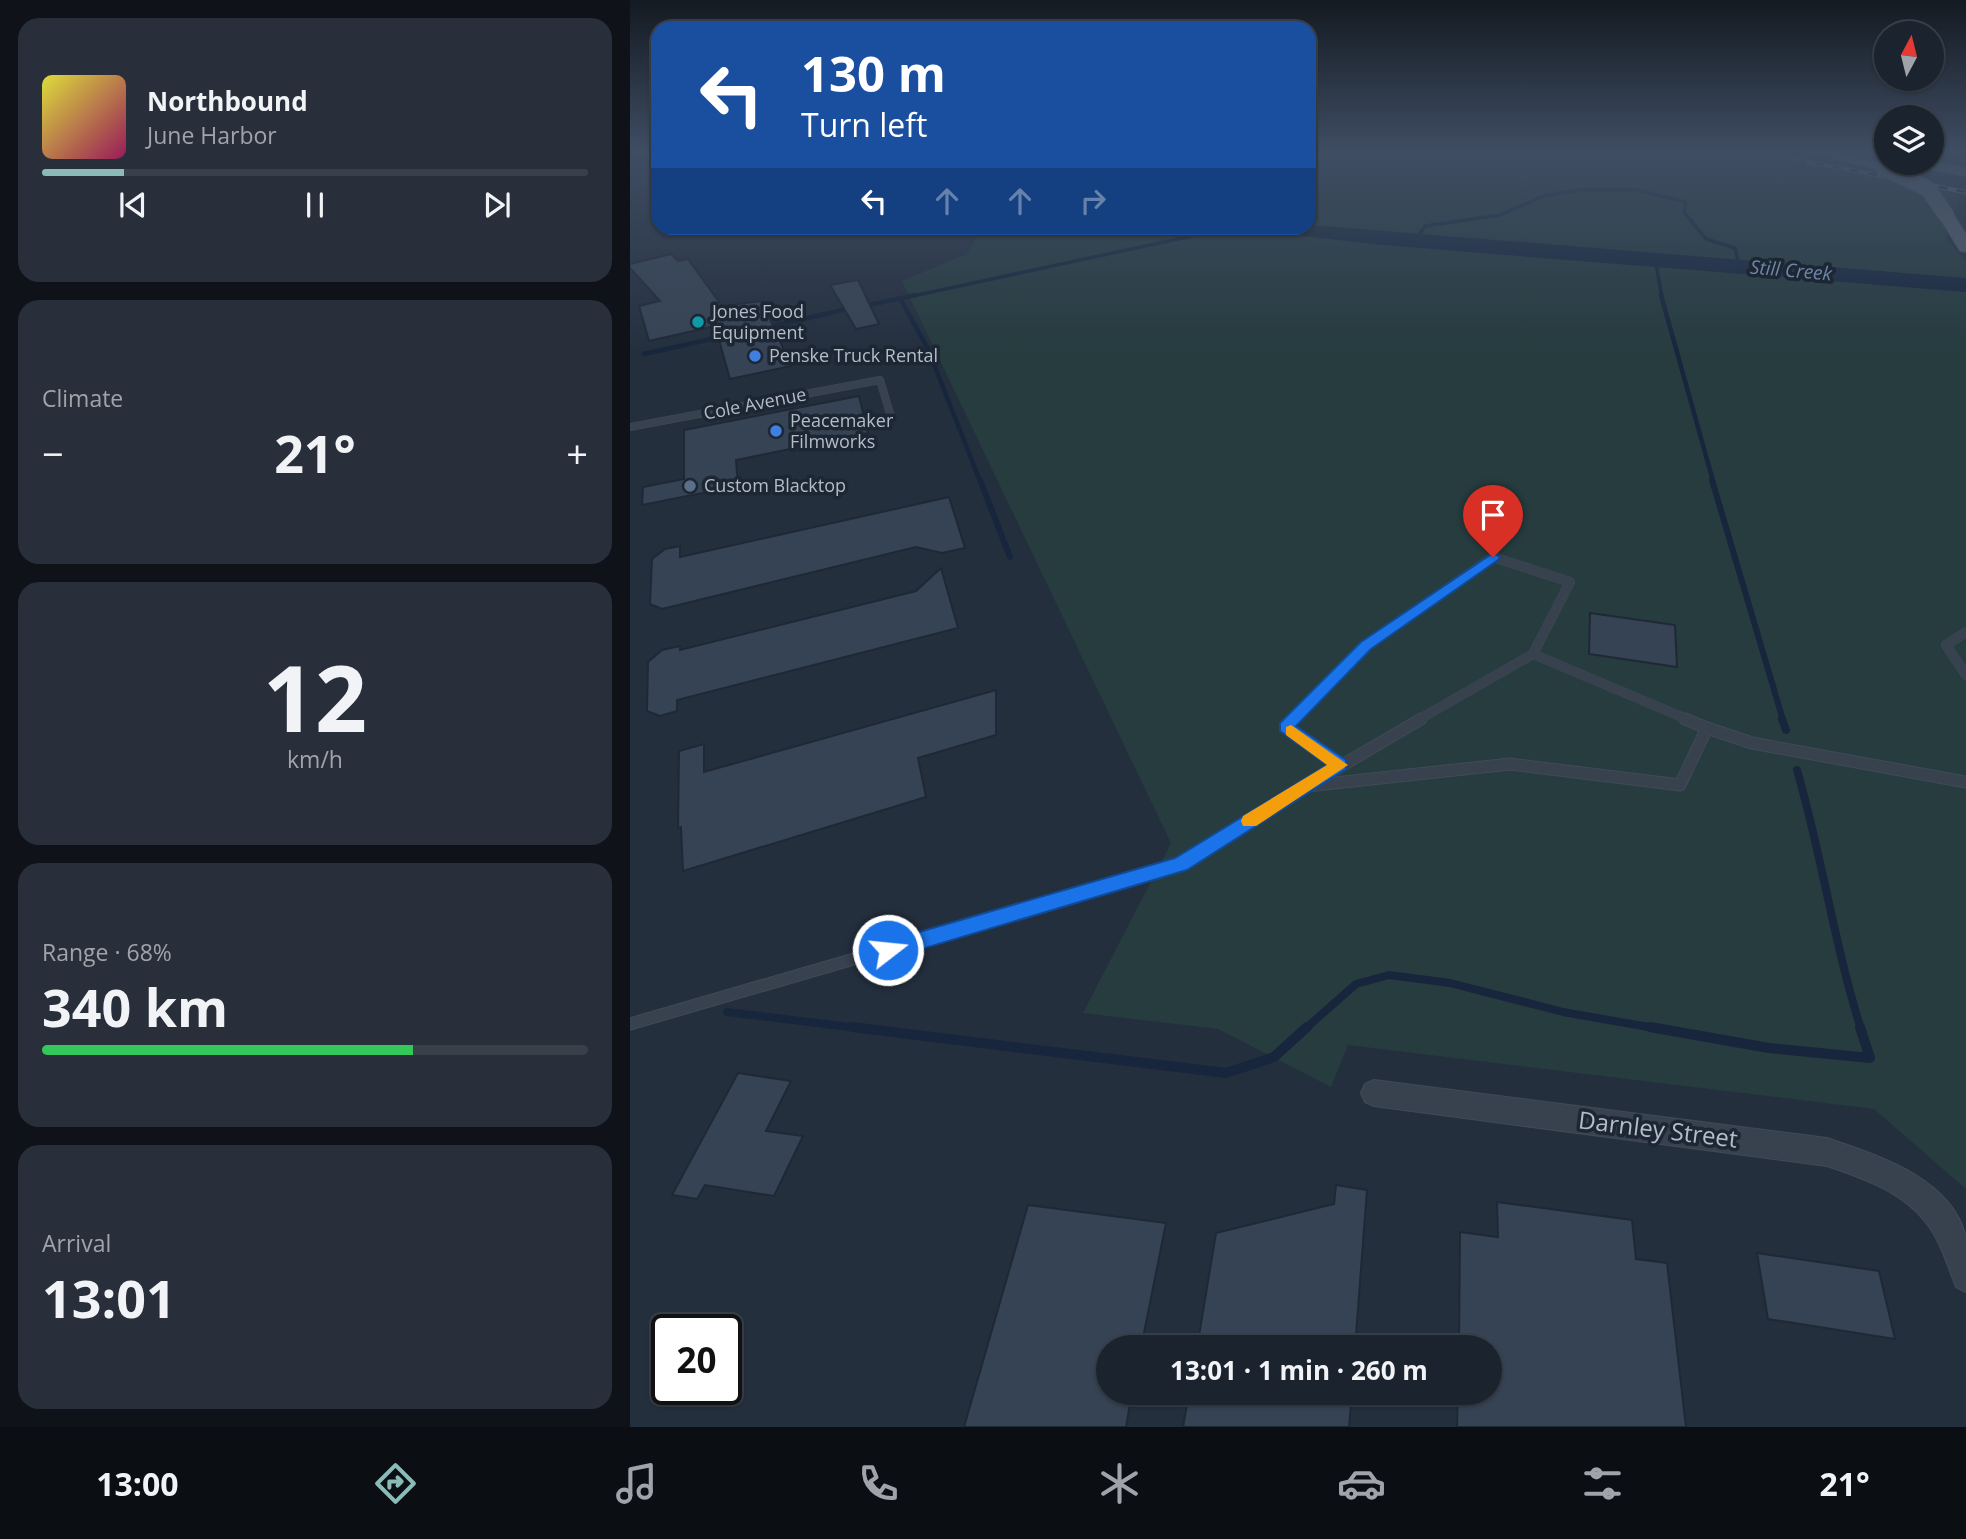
<!DOCTYPE html>
<html lang="en">
<head>
<meta charset="utf-8">
<style>
	:root { --surface:#1b232e; --page:#282f3a; --text:#f1f3f6; --muted:#a0a4aa; --line:#39404a; --accent:#8bbbb9 }
	body { margin:0; font-family:"Open Sans",sans-serif; background:var(--page); color:var(--text); height:100vh; display:flex; flex-direction:column; font-size:26px; white-space:nowrap }
	* { box-sizing:border-box; margin:0 }
	p { font-size:23px; color:var(--muted) }
	.icon { flex:none; width:38px; height:38px; fill:none; stroke:currentColor; stroke-width:2; stroke-linecap:round; stroke-linejoin:round }
	.map { position:relative; flex:1; overflow:hidden }
	.details { display:flex; flex-direction:column; gap:18px; padding:18px; background:#0f1319; width:630px }
	.details>* { flex:none }
	.banner { position:absolute; left:21px; top:21px; width:665px; height:214px; border-radius:21px; box-shadow:0 2px 5px #0004,0 0 0 2px var(--line); background:#1a4fa0; color:#fff; overflow:hidden }
	.needle { width:46px; rotate:7deg }
	.controls { position:absolute; left:1244px; top:21px; display:grid; gap:14px }
	.controls a { display:grid; place-items:center; width:70px; height:70px; border-radius:50%; background:var(--surface); box-shadow:0 2px 5px #0004,0 0 0 2px var(--line); font-size:35px }
	.speed { position:absolute; left:21px; top:1314px; display:flex; gap:14px; font-size:35px; font-weight:700; text-align:center }
	.speed>* { display:grid; place-content:center; width:91px; height:91px; border-radius:50%; background:var(--surface); box-shadow:0 2px 5px #0004,0 0 0 2px var(--line); line-height:1 }
	.speed .limit { border:4px solid #111; border-radius:10px; background:#fff; color:#111 }
	.pin { position:absolute; display:grid; place-items:center; width:60px; height:60px; color:#fff; margin:-72px -30px; border-radius:50% 50% 50% 0; rotate:-45deg; box-shadow:0 0 7px #0007 }
	.pin .icon { rotate:45deg }
	.me { position:absolute; width:77px; margin:-38px; rotate:74deg; stroke-linejoin:round; filter:drop-shadow(0 0 5px #0008) }
	.turn { display:flex; align-items:center; gap:24px; height:147px; padding:0 35px; font-size:32px }
	.turn .icon { width:91px; height:91px; stroke-width:2.5 }
	.turn b { display:block; font-size:49px; line-height:60px }
	.lanes { display:flex; align-items:center; height:66px; padding:0 35px; background:#0003; justify-content:center; gap:35px; direction:ltr }
	.lanes .off { opacity:.35 }
	.big { font-size:52px; font-weight:700; line-height:1.1 }
	.details .tile { flex:1; display:flex; flex-direction:column; justify-content:center; gap:10px; min-width:0; padding:0 24px; border-radius:21px; background:var(--page) }
	.details .dial { align-items:center; gap:0 }
	.dial b { font-size:91px; line-height:1 }
	.song { display:flex; align-items:center; gap:21px }
	.cover { width:84px; height:84px; border-radius:10px; background:linear-gradient(135deg,hsl(60 70% 55%),hsl(330 70% 35%)) }
	.played { height:7px; border-radius:4px; background:linear-gradient(90deg,var(--accent) 15%,var(--line) 15%) }
	.keys { display:flex; justify-content:space-around; direction:ltr }
	.heat { display:flex; justify-content:space-between; align-items:center; font-size:38px; direction:ltr }
	.charge { height:10px; border-radius:5px; background:linear-gradient(90deg,#34c759 68%,var(--line) 0) }
	.trip { position:absolute; left:466px; top:1335px; width:406px; height:70px; border-radius:35px; background:var(--surface); box-shadow:0 2px 5px #0004,0 0 0 2px var(--line); font-weight:700; line-height:70px; text-align:center }
	.tab-bar { display:flex; height:112px; justify-content:space-around; align-items:center; background:#0b0e12; color:var(--muted) }
	.tab-bar .icon { width:49px; height:49px }
	.tab-bar .on { color:var(--accent) }
	.tab-bar b { font-size:32px; color:var(--text) }
	main { display:flex; flex:1; min-height:0 }
	.map>svg:first-child { display:block }
</style>
</head>
<body>
<main>
<section class="details">
<div class="tile">
<div class="song"><i class="cover"></i><div><b>Northbound</b><p>June Harbor</p></div></div>
<div class="played"></div>
<div class="keys"><svg class="icon" aria-label="previous" viewBox="0 0 24 24"><path d="M18 5L8 12l10 7zM5 5v14"/></svg><svg class="icon" aria-label="pause" viewBox="0 0 24 24"><path d="M8 5v14M16 5v14"/></svg><svg class="icon" aria-label="next" viewBox="0 0 24 24"><path d="M6 5l10 7-10 7zM19 5v14"/></svg></div>
</div>
<div class="tile"><p>Climate</p>
<div class="heat"><a>−</a><b class="big">21°</b><a>+</a></div>
</div>
<div class="tile dial"><b>12</b><p>km/h</p></div>
<div class="tile"><p>Range · 68%</p><b class="big">340 km</b><div class="charge"></div></div>
<div class="tile"><p>Arrival</p><b class="big">13:01</b></div>
</section>
<div class="map">
<svg width="1336" height="1427" viewBox="0 0 1336 1427">
	<rect width="100%" height="100%" fill="#242f3e"/>
	<!-- green -->
	<path fill="#263c3f" d="M679,153H1119L1331,192L1316,239L1336,261V1189L1244,1109L718,1045L701,1087L588,1029L453,1013L541,843L272,281L337,254L350,231L346,228H679Z"/>
	<!-- water -->
	<path fill="#17263c" d="M679,225L1336,278V292L752,245L604,228H679Z"/>
	<g fill="none" stroke-linecap="round" stroke-linejoin="round">
		<!-- stream-far4 -->
		<path stroke="#17263c" stroke-width="3.5" d="M787,239L795,226L870,215L914,196L951,190H1007L1056,202L1054,212L1076,239L1105,248L1109,265
			M1025,259L1032,297
			M278,297L599,228"/>
		<!-- stream-far3 -->
		<path stroke="#17263c" stroke-width="4.5" d="M1031,295L1083,481
			M271,300L298,349L350,481
			M234,306L286,295
			M134,328L222,308
			M14,354L95,336"/>
		<!-- stream-far2 -->
		<path stroke="#17263c" stroke-width="6" d="M350,480L380,557
			M1082,480L1153,720"/>
		<!-- stream-far1 -->
		<path stroke="#17263c" stroke-width="8" d="M1152,719L1156,730
			M1167,770C1192,856 1204,944 1231,1029
			M97,1012L236,1029
			M675,1029L726,984L759,975L820,983L933,1012L1030,1029"/>
		<!-- stream -->
		<path stroke="#17263c" stroke-width="10" d="M222,1027L596,1073L644,1057L677,1027
			M1020,1027L1139,1048L1240,1058L1230,1027"/>
	</g>
	<!-- building -->
	<path fill="#364354" stroke="#1f2835" stroke-width="2" d="M41,254L48,261L58,259L92,306L132,301L161,366L100,379L85,326L19,341L9,306L30,301L0,268V264Z
		M228,280L249,324L226,329L200,285Z
		M229,396L238,433L106,460L108,486L12,505L13,487L54,479V430Z
		M319,497L335,548L312,553L286,547L32,609L20,604L22,559L35,549L50,546V557Z
		M311,568L328,628L47,700V711L30,716L17,711L18,662L32,650L50,646V650L286,591Z
		M960,613L1045,625L1047,667L959,654Z
		M366,690V735L288,758L296,797L53,871L51,827L48,828L49,751L74,744V772Z
		M108,1073L161,1081L136,1131L173,1136L144,1196L75,1185L67,1199L42,1195Z
		M706,1185L737,1190L725,1348H567L586,1233L704,1204Z
		M867,1202L1002,1220L1006,1259L1037,1263L1056,1427H827L828,1393H859V1348H829L830,1232L868,1237Z
		M398,1205L536,1223L511,1348H478V1393H502L496,1427H334Z
		M1127,1253L1249,1271L1265,1339L1138,1319Z
		M559,1393H722L719,1427H553Z"/>
	<g fill="none" stroke-linecap="round" stroke-linejoin="round">
		<!-- service-far2 casing -->
		<g stroke="#414a57" stroke-width="8">
			<path id="service-far2" d="M0,427L250,380L261,417"/>
		</g>
		<!-- service-far1 casing -->
		<g stroke="#414a57" stroke-width="10">
			<path id="service-far1" d="M1336,632L1316,645L1336,675
				M663,720L736,645L863,557L940,582L903,654
				M788,720L903,654L1059,720"/>
		</g>
		<!-- service casing -->
		<g stroke="#414a57" stroke-width="13">
			<path id="service" d="M664,719L656,727L710,765
				M1077,728L1122,743L1336,782
				M677,786L791,719
				M677,786L880,764L1050,785L1077,728L1055,719
				M0,1024L551,864L677,786"/>
		</g>
		<!-- minor casing -->
		<g stroke="#414a57" stroke-width="2">
			<path id="minor" d="M744,1080L1197,1138C1246,1155 1323,1178 1336,1238C1336,1254 1336,1275 1336,1292L1326,1287C1319,1270 1314,1252 1305,1236C1282,1195 1239,1180 1197,1166L744,1106L735,1102L731,1093L735,1084Z"/>
		</g>
		<!-- primary casing -->
		<g stroke="#414a57" stroke-width="2">
			<path id="primary" d="M1184,153H1208L1260,167L1253,171Z
				M1302,162L1336,168V176L1285,167L1278,163Z
				M1316,210L1322,212L1336,234V252L1330,251L1308,215Z"/>
		</g>
		<!-- service-far2 -->
		<use href="#service-far2" stroke="#38414e" stroke-width="7"/>
		<!-- service-far1 -->
		<use href="#service-far1" stroke="#38414e" stroke-width="9"/>
		<!-- service -->
		<use href="#service" stroke="#38414e" stroke-width="11"/>
		<!-- minor -->
		<use href="#minor" fill="#38414e" fill-rule="evenodd"/>
		<!-- primary -->
		<use href="#primary" fill="#56606e" fill-rule="evenodd"/>
		<!-- rail casing -->
		<g stroke="#5a6575" stroke-width="4.5">
			<path id="rail" d="M1132,153L1336,192"/>
		</g>
		<!-- rail -->
		<use href="#rail" stroke="#1d2633" stroke-width="2.5" stroke-dasharray="9" stroke-linecap="butt"/>
		<!-- primary-bridge casing -->
		<g stroke="#414a57" stroke-width="17" stroke-linecap="butt">
			<path id="primary-bridge" d="M1253,167L1298,189L1316,215"/>
		</g>
		<!-- primary-bridge -->
		<use href="#primary-bridge" stroke="#56606e" stroke-width="16"/>
	</g>
	<!-- sky -->
	<linearGradient id="sky" x2="0" y2="1"><stop stop-color="#141a22"/><stop offset="0.43" stop-color="#3f4d63"/><stop offset="1" stop-color="#3f4d63" stop-opacity="0"/></linearGradient>
	<rect width="1336" height="352" fill="url(#sky)"/>
	<!-- route -->
	<path fill="#1a73e8" stroke="#114b97" stroke-width="2" d="M863,553L870,557L868,560L741,649L666,726L716,760V769L557,870L258,959L251,956L248,950L251,944L258,941L545,858L697,765L650,731V723L731,642Z"/>
	<!-- slow -->
	<path fill="#f59e0b" d="M661,725L718,765L626,826H613L611,821L613,816L697,765L656,735V727Z"/>
	<!-- markers -->
	<circle fill="#0f9aa8" stroke="#1d2633" stroke-width="2.5" cx="68" cy="322" r="7"/>
	<g fill="#3f7fe0" stroke="#1d2633" stroke-width="2.5">
		<circle cx="125" cy="356" r="7"/>
		<circle cx="146" cy="431" r="7"/>
	</g>
	<circle fill="#5c6f8a" stroke="#1d2633" stroke-width="2.5" cx="60" cy="486" r="7"/>
	<g text-anchor="middle" stroke-width="7" stroke-linejoin="round" paint-order="stroke">
		<!-- far-poi labels -->
		<g font-size="18" fill="#b4bcc9" stroke="#1d2633" text-anchor="start">
			<text x="82" y="318">Jones Food<tspan x="82" dy="21">Equipment</tspan></text>
			<text x="139" y="362">Penske Truck Rental</text>
			<text x="160" y="427">Peacemaker<tspan x="160" dy="21">Filmworks</tspan></text>
			<text x="74" y="492">Custom Blacktop</text>
		</g>
		<!-- far-street labels -->
		<g font-size="18" fill="#b4bcc9" stroke="#1d2633">
			<text transform="translate(125 404) rotate(-11)" y="6">Cole Avenue</text>
		</g>
		<!-- far-water labels -->
		<g font-size="19" font-style="italic" fill="#6d86a8" stroke="#1d2633">
			<text transform="translate(1161 270) rotate(5)" y="7">Still Creek</text>
		</g>
		<!-- near-street labels -->
		<g font-size="24" fill="#b4bcc9" stroke="#1d2633">
			<text transform="translate(1028 1130) rotate(7)" y="8">Darnley Street</text>
		</g>
	</g>
</svg>
<div class="controls">
<a><svg class="needle" viewBox="-14 -14 28 28"><path d="M0-13l5 13h-10z" fill="#e53935"/><path d="M0 13l5-13h-10z" fill="#a0a4aa"/></svg></a>
<a><svg class="icon" aria-label="layers" viewBox="0 0 24 24"><path d="M12 4l9 5-9 5-9-5zM3 14l9 5 9-5"/></svg></a>
</div>
<div class="speed"><div class="limit">20</div></div>
<div class="pin" style="left:863px;top:557px;background:#d93025"><svg class="icon" aria-label="arrive" viewBox="0 0 24 24"><path d="M6 21V4h12l-3 4 3 4H6"/></svg></div>
<svg class="me" style="left:258px;top:950px" viewBox="-20 -20 40 40"><circle r="17" fill="#1a73e8" stroke="#fff" stroke-width="3"/><path d="M0-11L8 9 0 5-8 9z" fill="#fff"/></svg>
<div class="trip">13:01 · 1 min · 260 m</div>
<div class="banner">
<div class="turn"><svg class="icon" aria-label="left" viewBox="0 0 24 24"><path d="M17 20v-9H6M10 6l-5 5 5 5"/></svg><div><b>130 m</b>Turn left</div></div>
<div class="lanes"><svg class="icon" aria-label="left" viewBox="0 0 24 24"><path d="M17 20v-9H6M10 6l-5 5 5 5"/></svg><svg class="icon off" aria-label="ahead" viewBox="0 0 24 24"><path d="M12 20V5M6 11l6-6 6 6"/></svg><svg class="icon off" aria-label="ahead" viewBox="0 0 24 24"><path d="M12 20V5M6 11l6-6 6 6"/></svg><svg class="icon off" aria-label="right" viewBox="0 0 24 24"><path d="M7 20v-9h11M14 6l5 5-5 5"/></svg></div>
</div>
</div>
</main>
<nav class="tab-bar">
<b>13:00</b>
<svg class="icon on" aria-label="directions" viewBox="0 0 24 24"><path d="M12 3l9 9-9 9-9-9zM9 14v-3h6M13 9l2 2-2 2"/></svg>
<svg class="icon" aria-label="music" viewBox="0 0 24 24"><path d="M9 18V5l10-2v13"/><circle cx="6" cy="18" r="3"/><circle cx="16" cy="16" r="3"/></svg>
<svg class="icon" aria-label="phone" viewBox="0 0 24 24"><path d="M5 4h4l2 5-3 2q2 4 5 5l2-3 5 2v4C11 20 4 13 5 4z"/></svg>
<svg class="icon" aria-label="climate" viewBox="0 0 24 24"><path d="M12 3v18M4 7l16 10M4 17L20 7"/></svg>
<svg class="icon" aria-label="car" viewBox="0 0 24 24"><path d="M5 17H2v-5l4-1 3-4h7l3 4 3 1v5h-3M9 17h6M6 11h13"/><circle cx="7" cy="17" r="2"/><circle cx="17" cy="17" r="2"/></svg>
<svg class="icon" aria-label="filters" viewBox="0 0 24 24"><path d="M4 7h16M4 17h16"/><circle cx="9" cy="7" r="2"/><circle cx="15" cy="17" r="2"/></svg>
<b>21°</b>
</nav>
</body>
</html>
